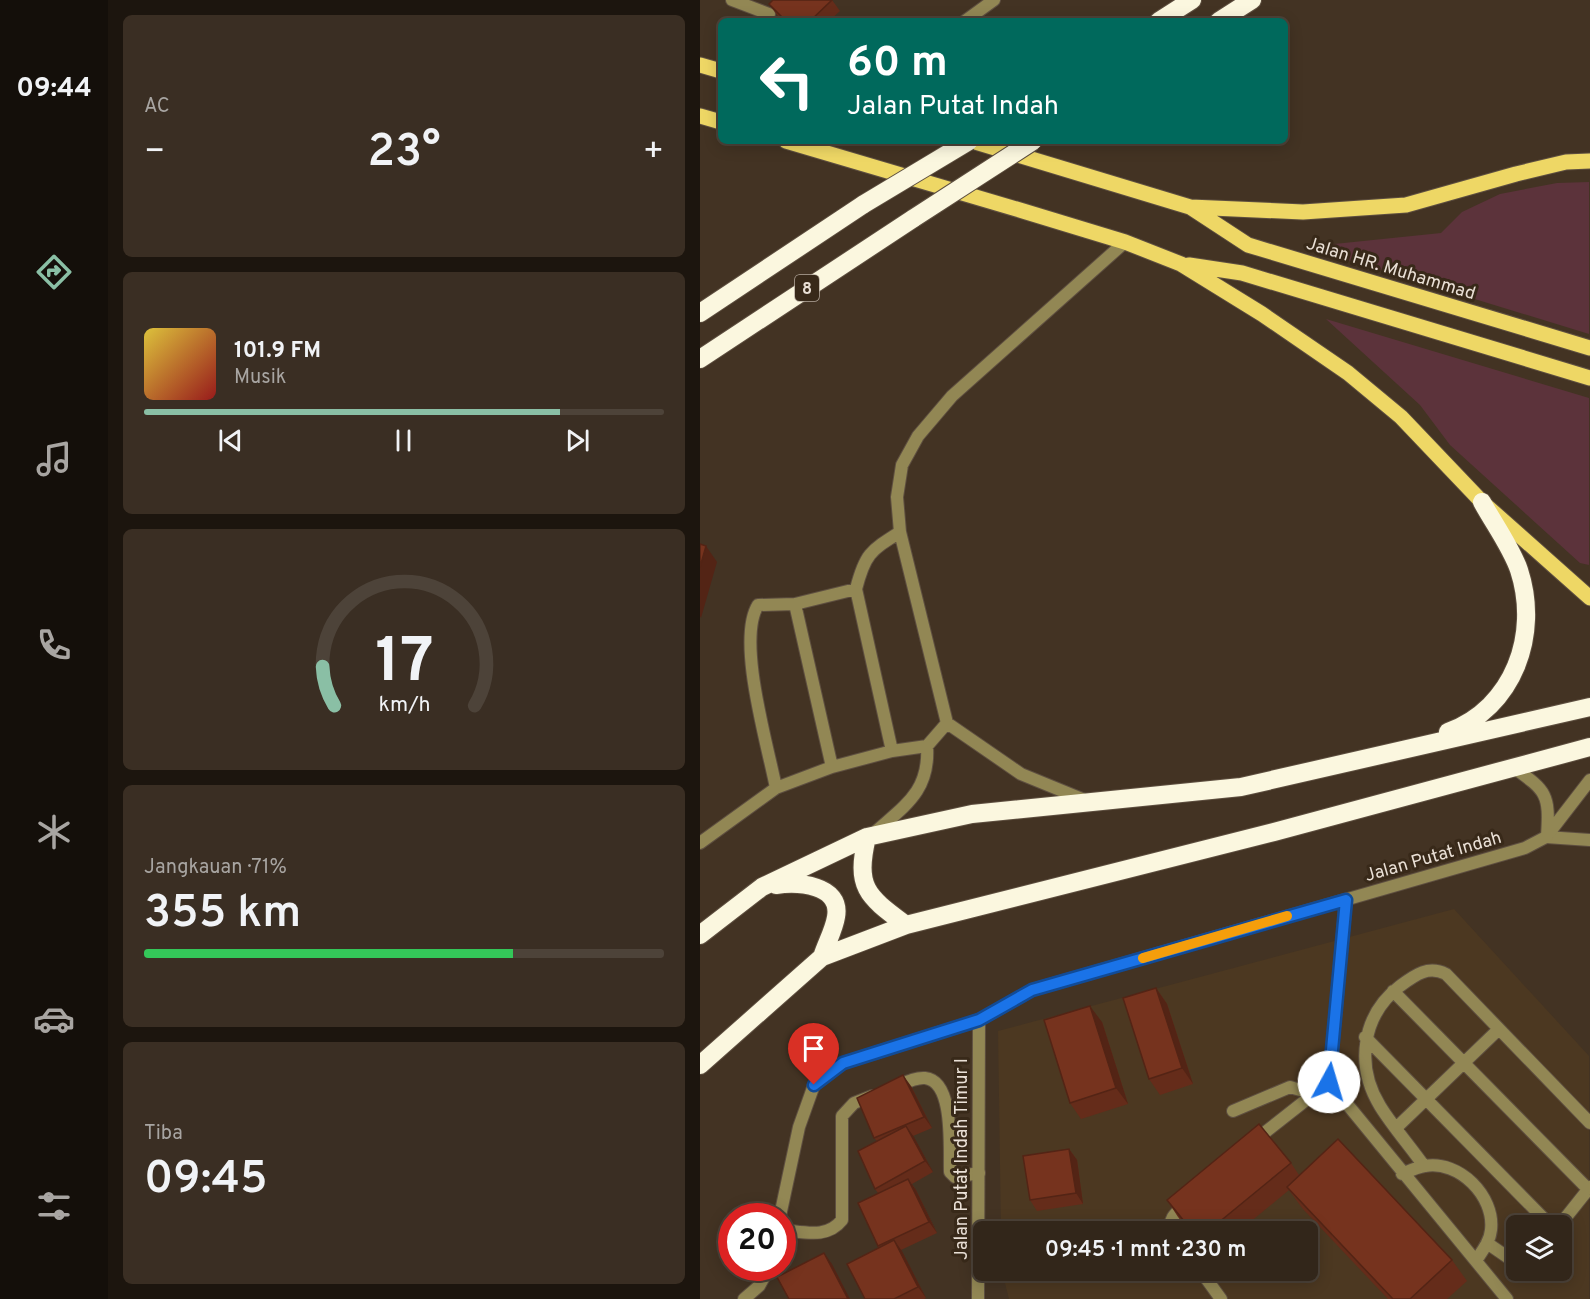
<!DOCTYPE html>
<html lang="id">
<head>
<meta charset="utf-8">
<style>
	:root { --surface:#32261a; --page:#3a2e23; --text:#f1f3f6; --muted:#a8a5a2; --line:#4d4339; --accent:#8abfa5 }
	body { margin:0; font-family:Overpass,sans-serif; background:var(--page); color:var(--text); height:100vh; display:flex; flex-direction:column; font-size:22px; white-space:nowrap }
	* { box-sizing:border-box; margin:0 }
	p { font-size:20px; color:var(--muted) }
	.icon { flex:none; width:33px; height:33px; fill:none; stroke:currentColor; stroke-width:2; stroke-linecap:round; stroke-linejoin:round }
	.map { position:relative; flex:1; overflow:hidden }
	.drawer { display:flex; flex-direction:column; gap:15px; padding:15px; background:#1c150e; width:592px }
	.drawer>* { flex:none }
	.banner { position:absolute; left:18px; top:18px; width:570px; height:126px; border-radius:9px; box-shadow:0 3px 15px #0003,0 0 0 2px var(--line); background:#00695c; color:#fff; overflow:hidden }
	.fabs { position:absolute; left:806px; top:1215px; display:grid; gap:12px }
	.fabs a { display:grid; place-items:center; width:66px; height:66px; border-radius:9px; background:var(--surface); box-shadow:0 3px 15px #0003,0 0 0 2px var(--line); font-size:30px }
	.speed { position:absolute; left:18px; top:1203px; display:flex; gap:12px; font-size:30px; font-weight:700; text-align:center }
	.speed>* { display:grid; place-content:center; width:78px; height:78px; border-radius:50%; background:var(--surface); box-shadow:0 3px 15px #0003,0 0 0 2px var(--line); line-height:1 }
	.speed .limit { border:9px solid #d22; background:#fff; color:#111 }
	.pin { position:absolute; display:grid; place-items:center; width:51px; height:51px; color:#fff; margin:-62px -26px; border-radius:50% 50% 50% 0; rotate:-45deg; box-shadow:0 0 6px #0007 }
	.pin .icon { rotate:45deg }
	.me { position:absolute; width:66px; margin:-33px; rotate:6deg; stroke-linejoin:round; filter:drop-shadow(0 0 4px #0008) }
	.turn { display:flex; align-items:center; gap:21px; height:126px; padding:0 30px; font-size:27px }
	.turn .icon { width:78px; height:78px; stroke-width:2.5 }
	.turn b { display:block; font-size:42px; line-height:51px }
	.big { font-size:45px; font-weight:600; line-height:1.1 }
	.drawer .tile { flex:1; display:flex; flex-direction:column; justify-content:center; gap:9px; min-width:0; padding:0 21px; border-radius:9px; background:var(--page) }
	.drawer .dial { align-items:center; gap:0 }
	.dial svg { height:156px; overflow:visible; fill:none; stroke:var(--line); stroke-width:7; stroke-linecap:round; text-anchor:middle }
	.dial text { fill:var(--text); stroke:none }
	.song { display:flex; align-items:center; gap:18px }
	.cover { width:72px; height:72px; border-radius:9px; background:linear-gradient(135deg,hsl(50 70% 55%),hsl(0 70% 35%)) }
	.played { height:6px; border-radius:3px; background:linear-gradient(90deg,var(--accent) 80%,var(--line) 80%) }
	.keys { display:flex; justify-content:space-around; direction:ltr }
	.heat { display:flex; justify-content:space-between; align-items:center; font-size:33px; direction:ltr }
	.charge { height:9px; border-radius:4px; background:linear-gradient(90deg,#34c759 71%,var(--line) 0) }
	.trip { position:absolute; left:273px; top:1221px; width:345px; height:60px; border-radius:9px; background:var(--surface); box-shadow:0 3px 15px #0003,0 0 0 2px var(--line); font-weight:600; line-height:60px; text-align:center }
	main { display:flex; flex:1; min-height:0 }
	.tab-bar { display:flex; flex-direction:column; width:108px; justify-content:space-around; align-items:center; background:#140f0a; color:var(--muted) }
	.tab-bar .icon { width:42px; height:42px }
	.tab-bar .active { color:var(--accent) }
	.tab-bar b { font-size:27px; color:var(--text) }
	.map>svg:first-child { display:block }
</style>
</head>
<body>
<main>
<nav class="tab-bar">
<b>09:44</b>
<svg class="icon active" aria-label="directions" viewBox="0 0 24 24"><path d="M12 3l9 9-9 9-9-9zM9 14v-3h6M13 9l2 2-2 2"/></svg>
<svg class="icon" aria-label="music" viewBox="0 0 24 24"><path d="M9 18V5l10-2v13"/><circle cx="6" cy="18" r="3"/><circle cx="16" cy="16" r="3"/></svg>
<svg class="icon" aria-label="phone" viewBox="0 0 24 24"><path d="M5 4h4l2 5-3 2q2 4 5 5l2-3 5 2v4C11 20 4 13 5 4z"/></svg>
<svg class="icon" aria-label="climate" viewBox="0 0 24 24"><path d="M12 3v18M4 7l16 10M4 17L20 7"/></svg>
<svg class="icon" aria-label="car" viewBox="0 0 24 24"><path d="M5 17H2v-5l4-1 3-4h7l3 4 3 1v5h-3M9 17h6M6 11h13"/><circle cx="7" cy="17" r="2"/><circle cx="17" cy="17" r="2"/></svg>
<svg class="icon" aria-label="filters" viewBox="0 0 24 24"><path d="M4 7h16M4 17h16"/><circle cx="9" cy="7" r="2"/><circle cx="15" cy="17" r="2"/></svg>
</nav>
<section class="drawer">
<div class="tile"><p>AC</p>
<div class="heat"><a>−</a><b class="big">23°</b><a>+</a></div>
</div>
<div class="tile">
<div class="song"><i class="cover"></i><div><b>101.9 FM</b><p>Musik</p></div></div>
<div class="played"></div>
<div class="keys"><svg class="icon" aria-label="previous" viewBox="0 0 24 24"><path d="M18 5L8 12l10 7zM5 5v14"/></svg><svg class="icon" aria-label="pause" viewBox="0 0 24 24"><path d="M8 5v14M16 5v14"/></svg><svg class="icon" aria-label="next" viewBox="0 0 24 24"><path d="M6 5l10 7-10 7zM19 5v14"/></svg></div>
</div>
<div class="tile dial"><svg viewBox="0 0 100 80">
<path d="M14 69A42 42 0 1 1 86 69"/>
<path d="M14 69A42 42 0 0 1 8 49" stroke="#8abfa5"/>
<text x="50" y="56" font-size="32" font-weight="700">17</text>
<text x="50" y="72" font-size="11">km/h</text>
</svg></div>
<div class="tile"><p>Jangkauan · 71%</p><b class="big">355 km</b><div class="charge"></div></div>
<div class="tile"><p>Tiba</p><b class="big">09:45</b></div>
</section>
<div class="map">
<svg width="890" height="1299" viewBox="0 0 890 1299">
	<rect width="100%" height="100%" fill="#433323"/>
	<!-- built -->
	<path fill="#4c3821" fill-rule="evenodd" d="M754,909L889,1056V1299H309L302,1271L608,1270V1232L301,1231L298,1031ZM816,1226H861V1270H816Z"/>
	<!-- green -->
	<path fill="#5c333b" d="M889,182V334L605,247L741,233L762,212L800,194L857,183Z
		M626,319L889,398V565L880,563L750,445L720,405Z"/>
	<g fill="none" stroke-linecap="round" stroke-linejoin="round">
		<!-- service casing -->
		<g stroke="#5e4f40" stroke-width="14">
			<path id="service" d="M32,0L69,14
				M95,604L132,767L192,751L227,746
				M192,751L156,589C165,554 170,551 200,532
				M76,788L132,767
				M387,801L321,774L247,723L200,532L197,497L202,465L218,436L252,396L425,242
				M173,834C204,806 230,792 227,746L247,723
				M846,837L890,840
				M0,843L76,788C68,746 36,640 58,605L95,604L156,589
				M693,991L888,1189
				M665,1037L851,1226
				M629,1082L807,1299
				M193,1088C203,1084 215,1077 225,1078C255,1081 249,1150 250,1172L255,1177L279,1173
				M533,1111L590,1087L614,1094
				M696,1128L799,1029
				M554,1141L629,1082L646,900
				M724,1166C710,1146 693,1127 680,1106C655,1065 662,1015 700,986C715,975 728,965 746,974L890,1123
				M702,1174C709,1171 717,1167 725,1166C759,1160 795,1196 791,1230C790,1241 783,1250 777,1259
				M859,1226L890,1187
				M82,1230C105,1232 127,1239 142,1220V1116L154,1103L172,1096
				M472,1232C467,1218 477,1212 486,1204
				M787,1243L816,1263
				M500,1270L521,1299"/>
		</g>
		<!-- minor casing -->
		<g stroke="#5e4f40" stroke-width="14">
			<path id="minor" d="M265,21L294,0
				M813,767C846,791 850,793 847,836
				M80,1216L99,1127L114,1085L143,1063L279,1020L332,990L825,848L846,837L890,780
				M44,1299L59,1286L69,1268
				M278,1299L279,1020"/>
		</g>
		<!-- primary casing -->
		<g stroke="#5e4f40" stroke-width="17">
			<path id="primary" d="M0,65L21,71
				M0,116L21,122
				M86,141L323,211L425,242L481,264L562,314L648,373L701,417L782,502L890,598
				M272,141L490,207L603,212L706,205L816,174L866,162L890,161
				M490,207L548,245L890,348
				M489,265L542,273L890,378"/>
		</g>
		<!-- motorway casing -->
		<g stroke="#5e4f40" stroke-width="20">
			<path id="motorway" d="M459,21L492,0
				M519,21L552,0
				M0,313L164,204
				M0,359L214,218
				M748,732C814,708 840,634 819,570C811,547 794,524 782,502
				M167,837C155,888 167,896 206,925
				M76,885C97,882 142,884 136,917C134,930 126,944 122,957
				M0,935L62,887L167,837L272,814L541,787L890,707
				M0,1065L122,957L206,925L574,832L890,747"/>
		</g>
		<!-- service -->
		<use href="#service" stroke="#928754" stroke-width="12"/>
		<!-- minor -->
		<use href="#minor" stroke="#928754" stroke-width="12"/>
		<!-- primary -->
		<use href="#primary" stroke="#eed765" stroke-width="15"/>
		<!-- motorway -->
		<use href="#motorway" stroke="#fbf7df" stroke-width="18"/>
		<!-- motorway-bridge casing -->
		<g stroke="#5e4f40" stroke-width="20" stroke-linecap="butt">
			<path id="motorway-bridge" d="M164,204L269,141
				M214,218L333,141"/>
		</g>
		<!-- motorway-bridge -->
		<use href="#motorway-bridge" stroke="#fbf7df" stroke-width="18"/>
	</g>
	<!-- wall -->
	<path fill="#652c1a" d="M132,0L140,11L129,21H83L77,15L69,4Z
		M456,988L467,1004L493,1084L460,1095L449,1079Z
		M402,1022L428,1104L381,1119L370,1103Z
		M211,1086L232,1128L213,1136L233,1172L212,1184L216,1190L237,1233L201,1250L226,1298L224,1299H165L179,1248L178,1246V1193L175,1189L177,1141L174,1138Z
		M369,1149L377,1160L383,1204L337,1211L330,1200Z
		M591,1163L599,1175L752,1260L767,1281L747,1299H688L602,1208L589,1190L538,1232H491L478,1217L467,1200Z"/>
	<!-- shaded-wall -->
	<path fill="#532415" d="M6,546L17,562L1,618L0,616V567Z
		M456,988L467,1004L493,1084L482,1068Z
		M390,1006L402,1022L428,1104L416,1088Z
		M203,1075L211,1086L232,1128L224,1117Z
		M206,1126L214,1137L233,1172L225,1161Z
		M369,1149L377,1160L383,1204L376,1193Z
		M208,1179L216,1190L237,1233L229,1222Z
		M194,1240L202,1251L226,1298L218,1287Z
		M124,1253L132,1264L150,1299H148Z"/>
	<!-- building -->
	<path fill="#76331e" stroke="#532415" stroke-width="1.5" d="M73,0H132L110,21H86L69,4Z
		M0,544L6,546L0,567Z
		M456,988L482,1068L449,1079L423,998Z
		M390,1006L416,1088L370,1103L344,1020Z
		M203,1075L224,1117L174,1138L157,1098Z
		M559,1124L591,1163L507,1232H493L467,1200Z
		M206,1126L225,1161L175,1189L158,1151Z
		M638,1139L752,1260L710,1299H693L587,1187Z
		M369,1149L376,1193L330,1200L323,1156Z
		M208,1179L229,1222L178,1246L158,1203Z
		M194,1240L218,1287L194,1299H165L147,1264Z
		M124,1253L148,1299H89L77,1277Z"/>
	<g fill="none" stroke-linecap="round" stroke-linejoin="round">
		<!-- route casing -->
		<g stroke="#114b97" stroke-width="15">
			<path id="route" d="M114,1085L143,1063L279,1020L332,990L646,900L629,1082"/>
		</g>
		<!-- route -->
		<use href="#route" stroke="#1a73e8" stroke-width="10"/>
		<!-- slow -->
		<path stroke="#f59e0b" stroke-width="10" d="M443,958L587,916"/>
	</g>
	<g text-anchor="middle" stroke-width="6" stroke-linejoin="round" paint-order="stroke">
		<!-- shield labels -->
		<rect fill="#382919" stroke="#b5a99d" stroke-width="1.5" x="95" y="275" width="24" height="26" rx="4.5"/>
		<g font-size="16" font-weight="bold" fill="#eae0d6">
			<text x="107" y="294">8</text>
		</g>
		<!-- street labels -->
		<g font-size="18" fill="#eae0d6" stroke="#382919">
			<text transform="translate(691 268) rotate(17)" y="6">Jalan HR. Muhammad</text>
			<text transform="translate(733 856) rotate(-16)" y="6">Jalan Putat Indah</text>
			<text transform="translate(261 1159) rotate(-90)" y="6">Jalan Putat Indah Timur I</text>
		</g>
	</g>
</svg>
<div class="fabs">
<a><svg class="icon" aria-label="layers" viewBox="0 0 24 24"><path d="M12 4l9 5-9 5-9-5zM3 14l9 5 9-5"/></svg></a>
</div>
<div class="speed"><div class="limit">20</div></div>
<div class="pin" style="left:114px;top:1085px;background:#d93025"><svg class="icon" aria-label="arrive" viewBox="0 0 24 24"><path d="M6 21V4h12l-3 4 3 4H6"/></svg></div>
<svg class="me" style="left:629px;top:1082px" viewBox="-20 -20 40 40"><circle r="19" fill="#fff"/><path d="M0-13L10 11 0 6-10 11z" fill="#1a73e8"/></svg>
<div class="trip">09:45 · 1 mnt · 230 m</div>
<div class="banner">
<div class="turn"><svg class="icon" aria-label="left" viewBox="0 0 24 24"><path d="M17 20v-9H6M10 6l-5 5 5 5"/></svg><div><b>60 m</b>Jalan Putat Indah</div></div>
</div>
</div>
</main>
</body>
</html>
